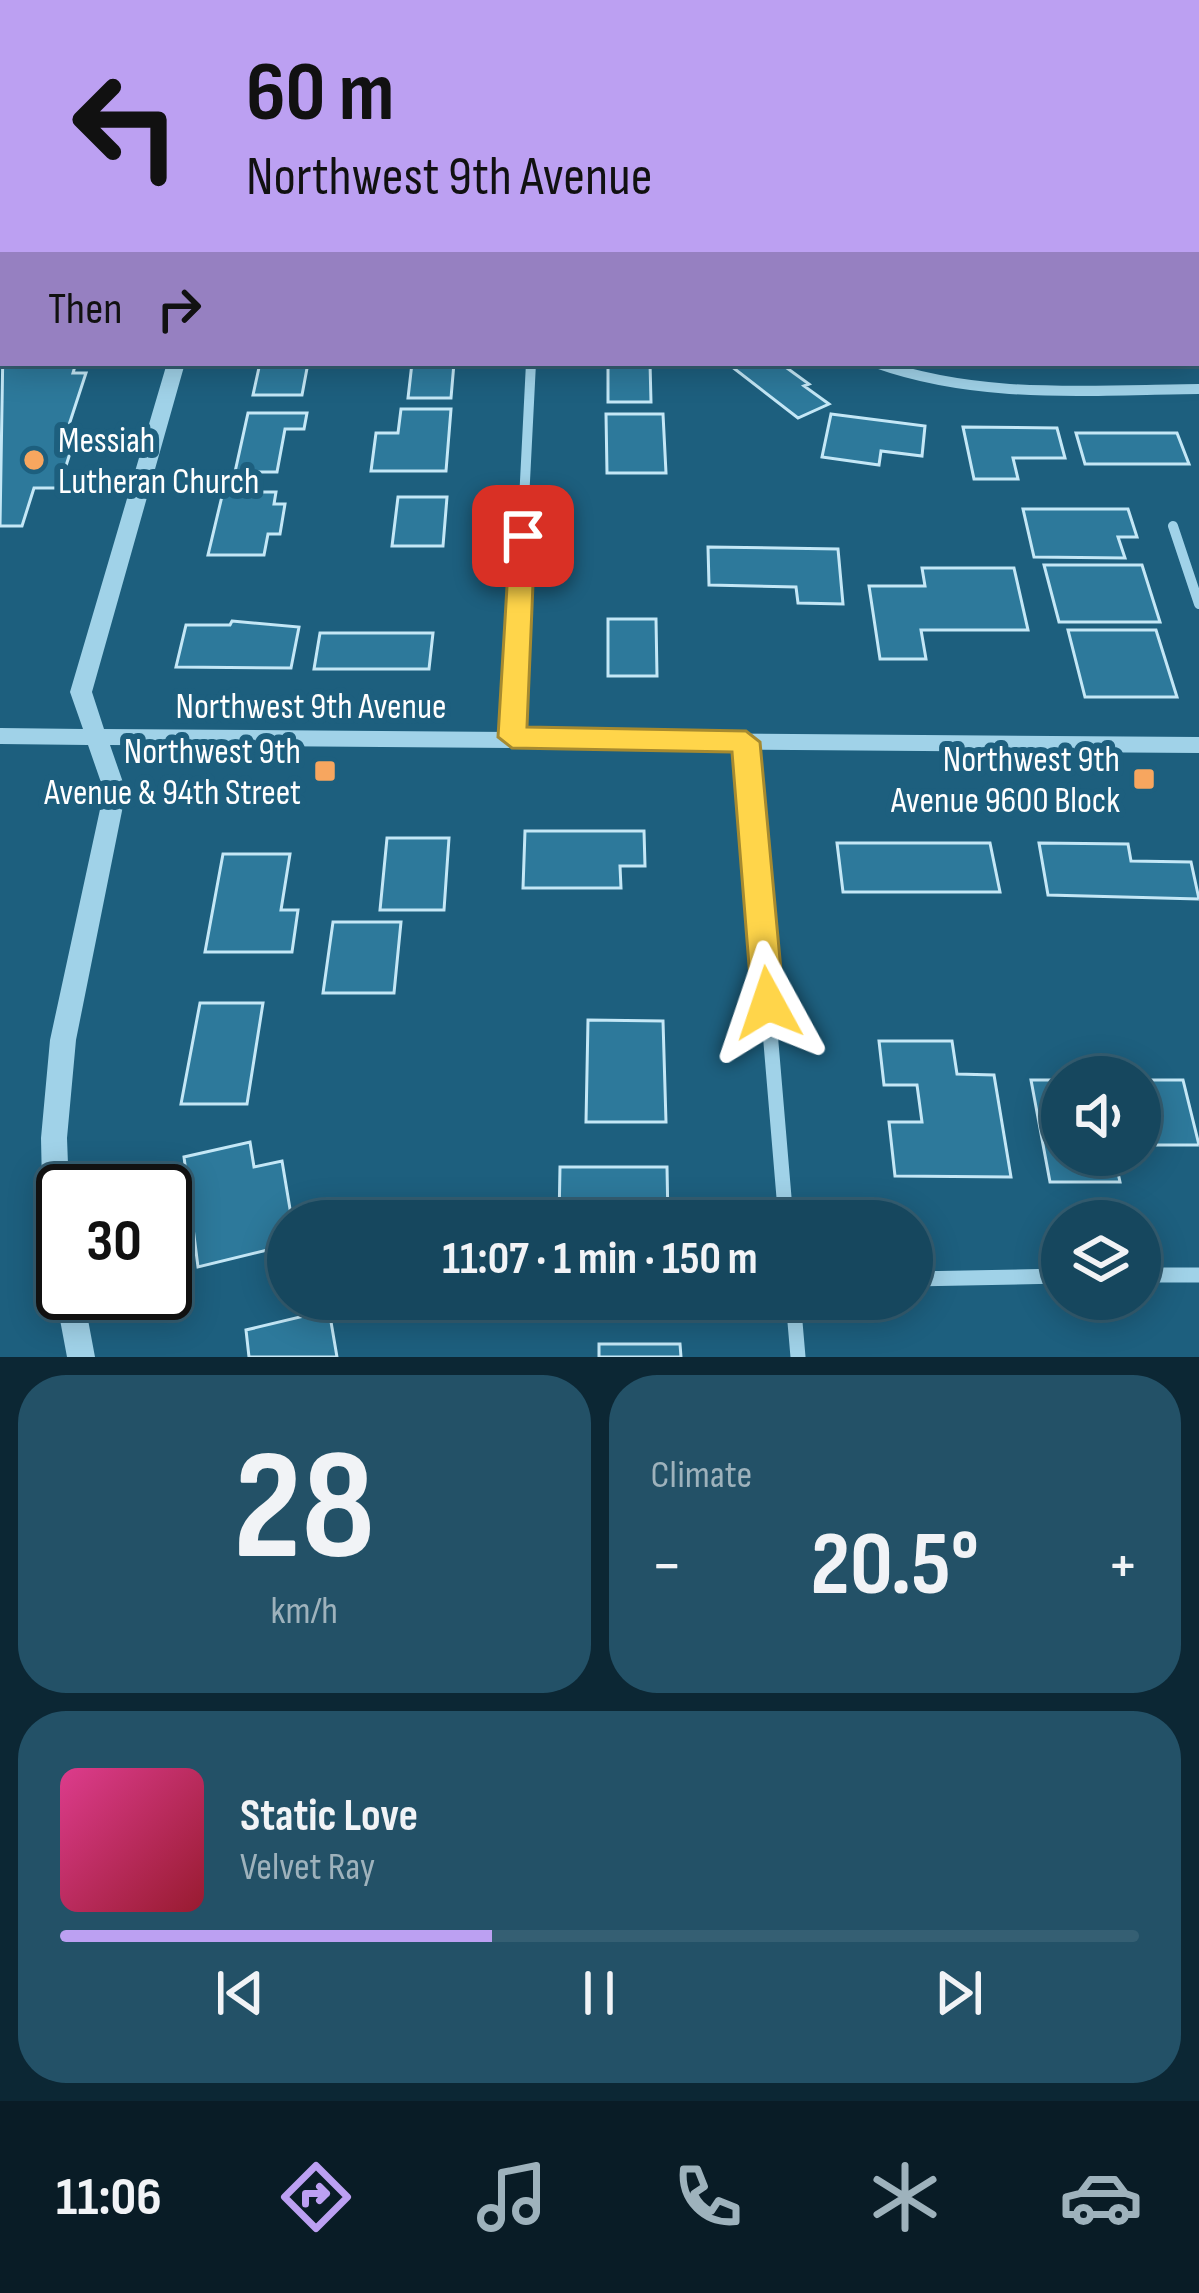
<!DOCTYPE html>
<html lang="en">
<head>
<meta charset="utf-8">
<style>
	:root { --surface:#16475e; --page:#235167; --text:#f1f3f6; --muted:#9eb2bc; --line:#355f73; --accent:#bca0f2 }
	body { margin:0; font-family:"Sofia Sans Condensed",sans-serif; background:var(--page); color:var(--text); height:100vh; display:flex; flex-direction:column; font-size:45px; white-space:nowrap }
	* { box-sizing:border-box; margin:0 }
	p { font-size:39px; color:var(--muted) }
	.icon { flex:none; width:66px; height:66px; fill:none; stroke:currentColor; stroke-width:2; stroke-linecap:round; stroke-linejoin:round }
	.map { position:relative; height:1357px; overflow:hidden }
	.side { display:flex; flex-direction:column; gap:18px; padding:18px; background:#0c2734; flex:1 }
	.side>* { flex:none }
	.top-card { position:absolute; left:0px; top:0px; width:1200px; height:366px; box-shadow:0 6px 30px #0003,0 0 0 3px var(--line); background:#bca0f2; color:#111; overflow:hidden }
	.buttons { position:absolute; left:1041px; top:1056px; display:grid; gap:24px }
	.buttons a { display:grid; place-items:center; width:120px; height:120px; border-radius:50%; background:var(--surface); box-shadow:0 6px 30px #0003,0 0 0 3px var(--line); font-size:60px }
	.speed { position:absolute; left:36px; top:1164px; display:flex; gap:24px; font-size:60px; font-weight:700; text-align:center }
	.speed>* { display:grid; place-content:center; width:156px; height:156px; border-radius:50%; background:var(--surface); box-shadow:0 6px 30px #0003,0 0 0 3px var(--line); line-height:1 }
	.speed .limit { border:6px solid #111; border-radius:18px; background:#fff; color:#111 }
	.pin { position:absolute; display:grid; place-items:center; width:102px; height:102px; color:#fff; margin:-51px; border-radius:24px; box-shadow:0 6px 18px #0006 }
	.me { position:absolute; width:132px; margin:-66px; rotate:355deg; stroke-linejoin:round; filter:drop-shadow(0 0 9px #0008) }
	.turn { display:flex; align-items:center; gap:42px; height:252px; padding:0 48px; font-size:54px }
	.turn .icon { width:156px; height:156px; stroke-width:2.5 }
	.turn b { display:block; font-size:84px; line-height:102px }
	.then { display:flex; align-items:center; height:114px; padding:0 48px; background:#0003; gap:24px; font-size:45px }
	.big { font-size:90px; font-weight:700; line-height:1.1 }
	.side .card { flex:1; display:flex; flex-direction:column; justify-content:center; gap:18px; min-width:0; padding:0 42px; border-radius:48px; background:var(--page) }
	.side .dial { align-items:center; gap:0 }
	.dial b { font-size:156px; line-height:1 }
	.song { display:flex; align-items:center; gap:36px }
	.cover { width:144px; height:144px; border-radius:18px; background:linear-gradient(135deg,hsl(330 70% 55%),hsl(350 70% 35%)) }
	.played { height:12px; border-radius:6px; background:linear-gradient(90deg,var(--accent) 40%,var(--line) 40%) }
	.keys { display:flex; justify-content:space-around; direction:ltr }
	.heat { display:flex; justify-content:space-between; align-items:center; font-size:66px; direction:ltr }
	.side .tiles { flex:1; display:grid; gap:18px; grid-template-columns:1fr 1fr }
	.card:last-child { grid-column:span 2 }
	.trip { position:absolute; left:267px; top:1200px; width:666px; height:120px; border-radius:60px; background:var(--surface); box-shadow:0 6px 30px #0003,0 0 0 3px var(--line); font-weight:700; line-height:120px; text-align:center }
	.tab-bar { display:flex; height:192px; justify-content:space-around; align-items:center; background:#091c26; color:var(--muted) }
	.tab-bar .icon { width:84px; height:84px }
	.tab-bar .selected { color:var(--accent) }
	.tab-bar b { font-size:54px; color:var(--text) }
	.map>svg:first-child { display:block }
</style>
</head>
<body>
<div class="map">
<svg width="1199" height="1357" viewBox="0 0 1199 1357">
	<rect width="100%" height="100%" fill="#1d5f7e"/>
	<!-- building -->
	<path fill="#2d799b" stroke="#c4e7f6" stroke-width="3" d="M3,345V363H76L73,373H86L67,431H77L59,488H34L22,526H0Z
		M260,363H308L302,395H253Z
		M412,363H454L451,398H408Z
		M608,363H650L651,402H608Z
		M780,363L809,384L804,386L829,404L798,418L727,363Z
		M401,409H451L446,471H371L376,433H398Z
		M248,413H307L304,429H285L277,472H235Z
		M606,414H663L666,473H607Z
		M831,414L925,426L922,456L881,451L879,465L822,457Z
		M963,427L1057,428L1065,458H1013L1018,479H974Z
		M1076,433H1177L1189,464H1085Z
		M223,492H276L274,504H285L280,534H268L264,555H208Z
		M398,497H447L443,546H392Z
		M1023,509H1128L1137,537H1118L1125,558L1034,557Z
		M708,547L838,549L843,604L798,603L796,587L709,585Z
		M1044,565H1142L1160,622H1059Z
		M922,568H1014L1028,630H921L926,659H880L869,586H925Z
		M608,619H656L657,676H608Z
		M232,621L299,627L291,668L176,667L186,625H230Z
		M1068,630H1156L1177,697H1085Z
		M320,633H433L429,669H314Z
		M525,831H644L645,866H620L621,888H523Z
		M387,838H449L444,910H380Z
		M837,843H990L1000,892H843Z
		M1039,843L1128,844L1131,861L1191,862L1199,899L1048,895Z
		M223,854H290L281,910H298L292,952H205Z
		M333,922H401L394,993H323Z
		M200,1003H263L247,1104H181Z
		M588,1020L663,1021L666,1122H586Z
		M879,1041H952L957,1074L994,1075L1011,1177L895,1176L889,1122H922L917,1085H884Z
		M1031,1080H1062V1155H1114L1120,1182H1050Z
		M1140,1080H1183L1199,1145H1140Z
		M250,1142L254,1167L282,1161L292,1221H288V1245L198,1267L184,1157Z
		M560,1167H667L668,1221H559Z
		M329,1310L337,1357H249L246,1330Z
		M599,1344H680L681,1357H599Z"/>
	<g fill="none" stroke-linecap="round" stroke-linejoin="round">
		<!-- minor-far1 -->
		<path stroke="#a0d2e8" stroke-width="10" d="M876,363C980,400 1090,390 1199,389
			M1173,526L1199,604
			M512,737L531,363
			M746,742L750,785"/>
		<!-- minor -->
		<path stroke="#a0d2e8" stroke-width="15" d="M749,782L786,1221
			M1140,1275H1199
			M912,1279L1062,1276
			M793,1299L798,1357"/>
		<!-- tertiary -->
		<path fill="#a0d2e8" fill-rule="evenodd" d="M271,0H285L284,3H270Z
			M167,363H185L92,692L104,729L1199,737V753L110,745L126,791L76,1040L67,1138L69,1191H63V1277L53,1273L43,1232L41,1138L50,1040L104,791L88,745L0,744V728L83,729L70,692Z
			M63,1282V1293H83L95,1357H67L55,1293Z"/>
	</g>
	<!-- route -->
	<path fill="#ffd54a" stroke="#a68a30" stroke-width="3" d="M523,527L535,536L527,727L746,731L760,742L784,1003L779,1013L768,1017L756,1013L752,1003L732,752L512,748L498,737L510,536Z"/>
	<!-- markers -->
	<g fill="#f7a65f" stroke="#1d5f7e" stroke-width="4.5">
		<circle cx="34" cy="460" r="12"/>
		<rect x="313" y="759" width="24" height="24" rx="6"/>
		<rect x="1132" y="767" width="24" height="24" rx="6"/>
	</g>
	<g text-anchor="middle" stroke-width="12" stroke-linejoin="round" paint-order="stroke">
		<!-- poi labels -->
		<g font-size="36" fill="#fff" stroke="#1d5f7e" text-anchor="end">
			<text x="58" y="452" text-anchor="start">Messiah<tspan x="58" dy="41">Lutheran Church</tspan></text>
			<text x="301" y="763">Northwest 9th<tspan x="301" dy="41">Avenue &amp; 94th Street</tspan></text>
			<text x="1120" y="771">Northwest 9th<tspan x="1120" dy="41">Avenue 9600 Block</tspan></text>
		</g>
		<!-- street labels -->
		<g font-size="36" fill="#fff" stroke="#1d5f7e">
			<text x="311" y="718">Northwest 9th Avenue</text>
		</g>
	</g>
</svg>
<div class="buttons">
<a><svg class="icon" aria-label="sound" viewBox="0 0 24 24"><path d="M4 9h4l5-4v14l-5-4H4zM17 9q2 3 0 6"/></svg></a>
<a><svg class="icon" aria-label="layers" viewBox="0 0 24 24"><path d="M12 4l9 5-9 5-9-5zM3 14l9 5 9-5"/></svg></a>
</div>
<div class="speed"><div class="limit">30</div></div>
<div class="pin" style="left:523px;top:536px;background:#d93025"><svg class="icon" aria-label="arrive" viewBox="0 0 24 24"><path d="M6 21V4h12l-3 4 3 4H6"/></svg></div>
<svg class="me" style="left:768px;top:1003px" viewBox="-20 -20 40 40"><path d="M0-17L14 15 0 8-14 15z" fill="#ffd54a" stroke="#fff" stroke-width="4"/></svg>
<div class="trip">11:07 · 1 min · 150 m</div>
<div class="top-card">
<div class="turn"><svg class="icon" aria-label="left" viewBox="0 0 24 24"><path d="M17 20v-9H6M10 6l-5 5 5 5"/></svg><div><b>60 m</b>Northwest 9th Avenue</div></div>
<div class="then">Then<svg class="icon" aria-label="right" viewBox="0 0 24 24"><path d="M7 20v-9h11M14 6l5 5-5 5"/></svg></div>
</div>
</div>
<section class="side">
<div class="tiles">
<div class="card dial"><b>28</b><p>km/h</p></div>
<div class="card"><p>Climate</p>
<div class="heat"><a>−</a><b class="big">20.5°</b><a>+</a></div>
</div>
<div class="card">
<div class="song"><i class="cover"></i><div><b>Static Love</b><p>Velvet Ray</p></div></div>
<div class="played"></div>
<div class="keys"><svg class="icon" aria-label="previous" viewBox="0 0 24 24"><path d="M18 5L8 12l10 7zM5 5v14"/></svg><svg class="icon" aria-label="pause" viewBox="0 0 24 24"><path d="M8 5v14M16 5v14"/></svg><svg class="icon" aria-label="next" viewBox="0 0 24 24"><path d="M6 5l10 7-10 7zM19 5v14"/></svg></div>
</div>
</div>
</section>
<nav class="tab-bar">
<b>11:06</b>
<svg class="icon selected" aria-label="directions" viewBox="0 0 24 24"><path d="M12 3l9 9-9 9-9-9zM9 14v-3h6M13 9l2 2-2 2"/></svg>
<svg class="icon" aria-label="music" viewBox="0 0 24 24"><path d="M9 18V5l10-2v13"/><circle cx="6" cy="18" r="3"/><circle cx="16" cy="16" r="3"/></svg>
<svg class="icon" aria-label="phone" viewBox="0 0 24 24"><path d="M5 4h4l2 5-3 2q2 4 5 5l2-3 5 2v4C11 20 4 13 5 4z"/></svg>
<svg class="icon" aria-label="climate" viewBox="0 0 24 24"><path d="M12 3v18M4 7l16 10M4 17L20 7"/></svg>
<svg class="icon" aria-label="car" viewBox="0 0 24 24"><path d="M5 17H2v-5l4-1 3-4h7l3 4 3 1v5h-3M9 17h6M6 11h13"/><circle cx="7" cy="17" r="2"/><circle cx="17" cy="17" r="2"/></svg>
</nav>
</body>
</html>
